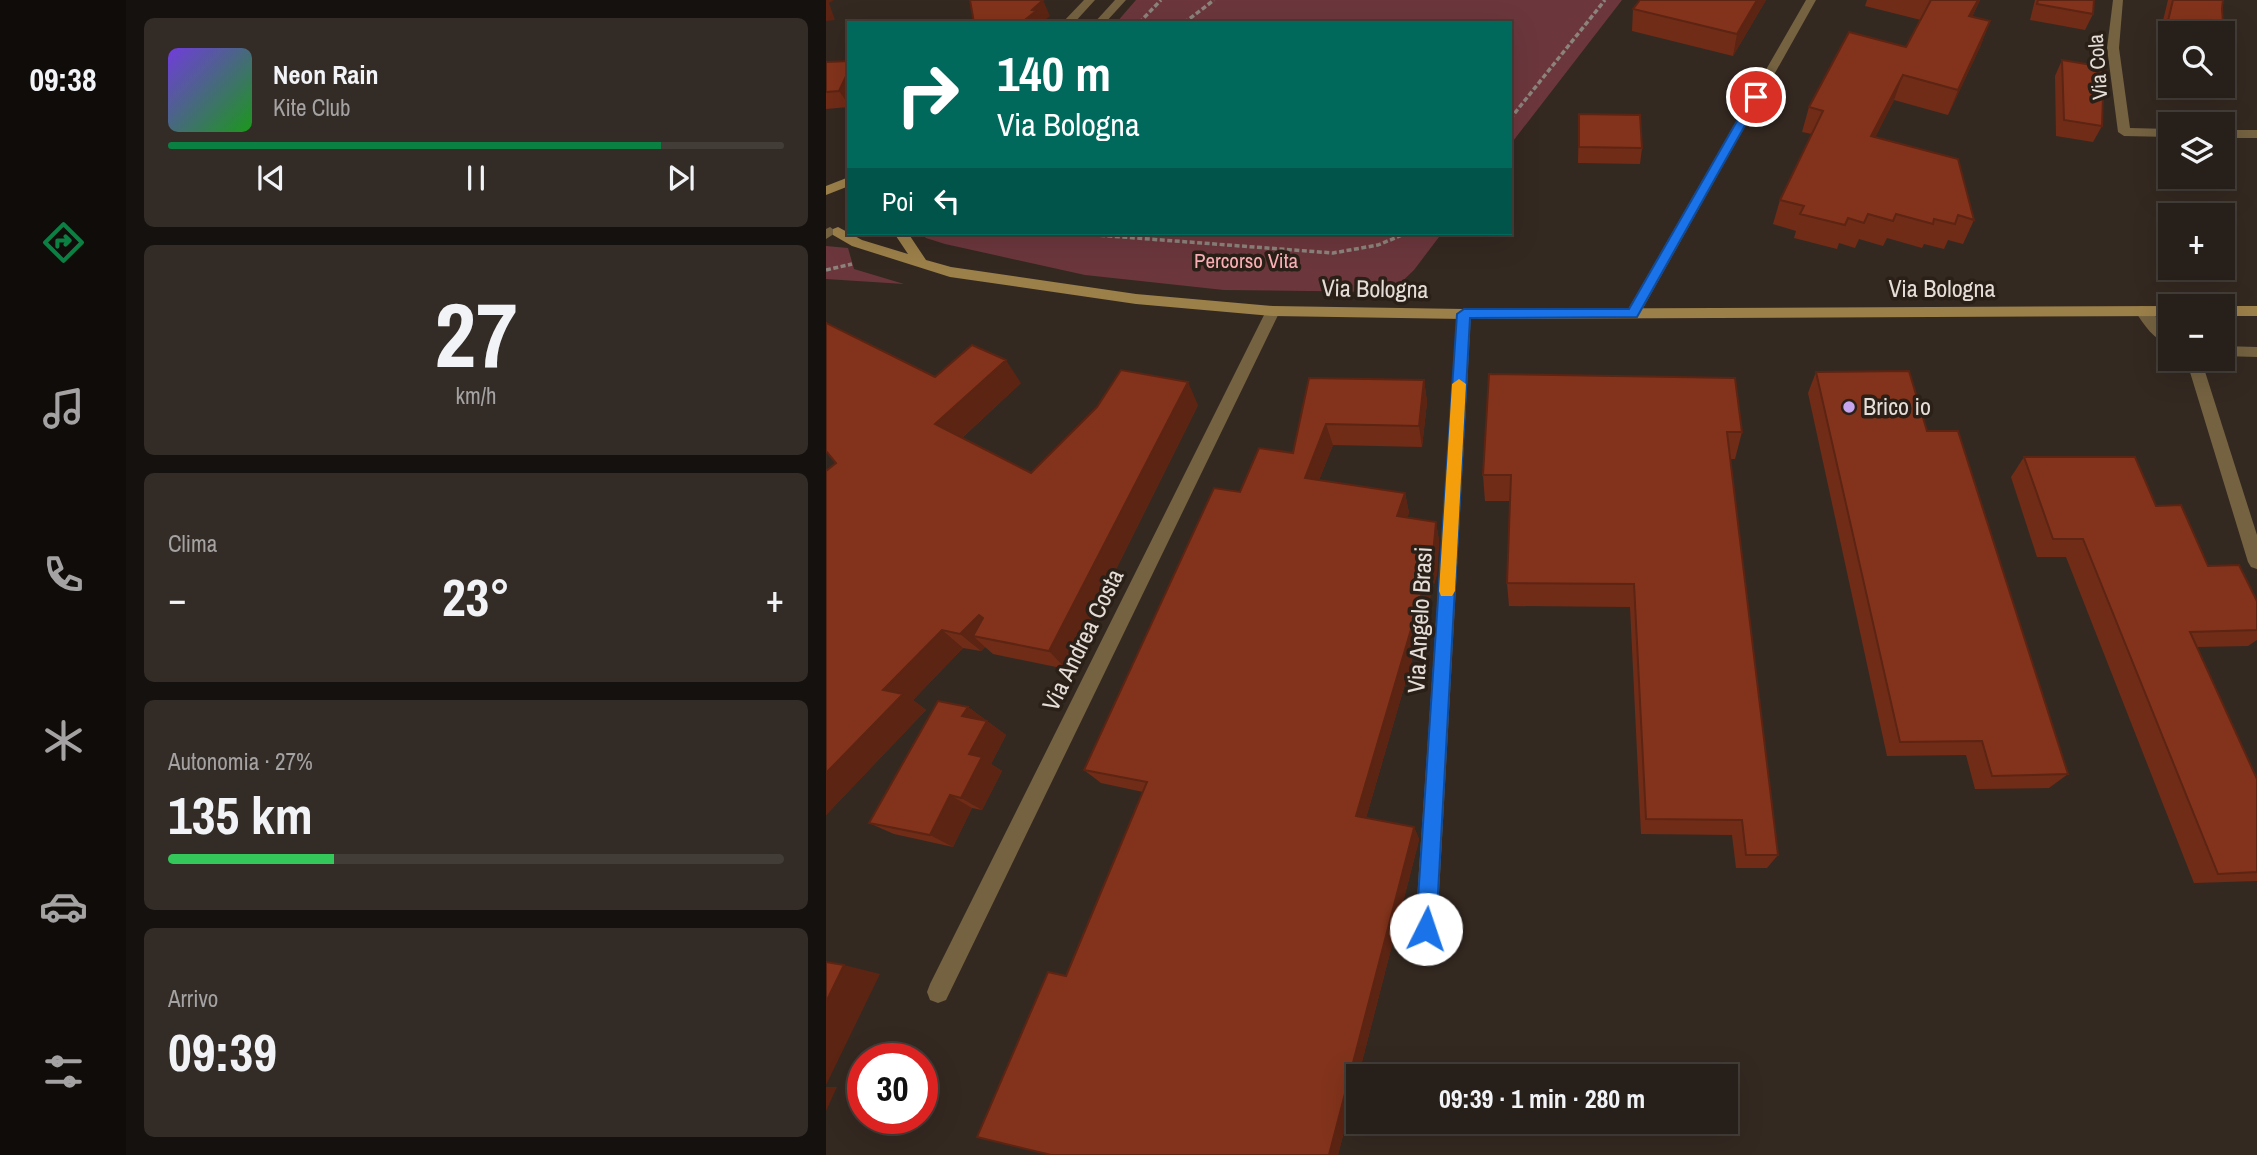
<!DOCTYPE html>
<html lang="it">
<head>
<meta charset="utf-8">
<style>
	:root { --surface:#271f19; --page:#332c26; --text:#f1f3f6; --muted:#a4a2a2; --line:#433d38; --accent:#0b8043 }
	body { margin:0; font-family:"Archivo Narrow",sans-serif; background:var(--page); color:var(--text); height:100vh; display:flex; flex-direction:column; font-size:26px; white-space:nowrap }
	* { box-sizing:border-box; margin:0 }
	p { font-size:23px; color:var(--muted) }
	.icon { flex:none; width:38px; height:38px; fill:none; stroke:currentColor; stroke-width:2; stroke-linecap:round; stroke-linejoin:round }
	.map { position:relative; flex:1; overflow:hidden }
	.panel { display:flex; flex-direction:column; gap:18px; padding:18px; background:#15110e; width:700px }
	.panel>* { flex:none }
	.top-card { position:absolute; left:21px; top:21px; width:665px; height:214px; border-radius:0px; box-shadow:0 7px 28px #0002,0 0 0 2px var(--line); background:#00695c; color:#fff; overflow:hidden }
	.fabs { position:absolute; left:1332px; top:21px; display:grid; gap:14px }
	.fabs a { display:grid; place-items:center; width:77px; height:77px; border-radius:0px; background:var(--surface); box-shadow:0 7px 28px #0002,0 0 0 2px var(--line); font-size:35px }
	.speed { position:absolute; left:21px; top:1043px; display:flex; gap:14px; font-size:35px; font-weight:700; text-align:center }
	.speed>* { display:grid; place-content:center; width:91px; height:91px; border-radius:50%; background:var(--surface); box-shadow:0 7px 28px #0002,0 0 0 2px var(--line); line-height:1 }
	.speed .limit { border:10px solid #d22; background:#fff; color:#111 }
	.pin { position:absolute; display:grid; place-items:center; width:60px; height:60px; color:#fff; margin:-30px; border:4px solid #fff; border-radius:50%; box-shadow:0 2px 7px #0007 }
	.me { position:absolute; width:77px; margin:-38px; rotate:4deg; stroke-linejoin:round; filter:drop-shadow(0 0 5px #0008) }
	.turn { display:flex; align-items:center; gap:24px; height:147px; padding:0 35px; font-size:32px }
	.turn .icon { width:91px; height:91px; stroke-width:2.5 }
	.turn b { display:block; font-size:49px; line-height:60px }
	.then { display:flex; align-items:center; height:66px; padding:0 35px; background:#0003; gap:14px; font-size:26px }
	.big { font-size:52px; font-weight:700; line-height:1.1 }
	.panel .tile { flex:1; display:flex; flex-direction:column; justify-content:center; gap:10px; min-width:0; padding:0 24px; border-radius:10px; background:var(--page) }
	.panel .dial { align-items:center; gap:0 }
	.dial b { font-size:91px; line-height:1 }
	.song { display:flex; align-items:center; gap:21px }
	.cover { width:84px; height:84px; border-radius:10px; background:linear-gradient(135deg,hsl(260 70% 55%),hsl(120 70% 35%)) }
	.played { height:7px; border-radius:4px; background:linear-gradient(90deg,var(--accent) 80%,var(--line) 80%) }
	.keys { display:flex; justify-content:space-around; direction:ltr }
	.heat { display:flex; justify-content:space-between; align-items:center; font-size:38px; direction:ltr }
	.charge { height:10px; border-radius:5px; background:linear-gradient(90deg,#34c759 27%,var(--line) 0) }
	.trip { position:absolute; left:520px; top:1064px; width:392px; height:70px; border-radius:0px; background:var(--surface); box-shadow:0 7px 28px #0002,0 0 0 2px var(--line); font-weight:700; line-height:70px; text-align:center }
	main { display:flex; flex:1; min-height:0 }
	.tab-bar { display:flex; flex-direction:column; width:126px; justify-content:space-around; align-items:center; background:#100c0a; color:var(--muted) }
	.tab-bar .icon { width:49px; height:49px }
	.tab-bar .current { color:var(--accent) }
	.tab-bar b { font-size:32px; color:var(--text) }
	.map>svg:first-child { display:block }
</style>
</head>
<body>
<main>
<nav class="tab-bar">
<b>09:38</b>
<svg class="icon current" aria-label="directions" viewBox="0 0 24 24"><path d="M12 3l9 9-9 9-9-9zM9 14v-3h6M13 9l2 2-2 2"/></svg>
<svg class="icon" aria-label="music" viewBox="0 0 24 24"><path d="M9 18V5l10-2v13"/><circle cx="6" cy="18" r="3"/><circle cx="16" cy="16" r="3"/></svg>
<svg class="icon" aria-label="phone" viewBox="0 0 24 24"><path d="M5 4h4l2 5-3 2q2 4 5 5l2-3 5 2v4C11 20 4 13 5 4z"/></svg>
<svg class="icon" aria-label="climate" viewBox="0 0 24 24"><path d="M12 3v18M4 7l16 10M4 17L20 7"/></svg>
<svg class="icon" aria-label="car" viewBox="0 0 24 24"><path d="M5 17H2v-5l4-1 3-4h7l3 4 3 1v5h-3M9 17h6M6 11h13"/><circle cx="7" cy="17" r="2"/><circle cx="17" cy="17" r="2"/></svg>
<svg class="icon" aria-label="filters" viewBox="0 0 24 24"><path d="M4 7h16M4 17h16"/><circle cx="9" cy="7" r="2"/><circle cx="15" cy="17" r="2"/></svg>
</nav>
<section class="panel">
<div class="tile">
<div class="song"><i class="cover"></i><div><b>Neon Rain</b><p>Kite Club</p></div></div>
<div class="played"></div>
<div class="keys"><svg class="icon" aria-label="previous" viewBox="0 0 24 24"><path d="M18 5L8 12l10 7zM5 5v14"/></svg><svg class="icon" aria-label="pause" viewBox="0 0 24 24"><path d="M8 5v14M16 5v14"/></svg><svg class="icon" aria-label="next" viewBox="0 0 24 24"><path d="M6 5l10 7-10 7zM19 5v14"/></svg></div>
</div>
<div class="tile dial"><b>27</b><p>km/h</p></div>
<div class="tile"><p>Clima</p>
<div class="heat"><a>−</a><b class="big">23°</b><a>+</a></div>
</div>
<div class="tile"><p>Autonomia · 27%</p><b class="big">135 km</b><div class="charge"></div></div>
<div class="tile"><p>Arrivo</p><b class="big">09:39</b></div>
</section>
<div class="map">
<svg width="1431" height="1155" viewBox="0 0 1431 1155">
	<rect width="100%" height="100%" fill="#342921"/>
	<!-- green -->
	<path fill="#6b373d" d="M310,0H796L684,145V23H290Z
		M95,233H616L588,270L565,292L398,290L259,275L119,244L100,238Z
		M0,246L22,248L28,269L78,284L0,279Z"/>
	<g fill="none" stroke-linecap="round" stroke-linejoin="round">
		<!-- path -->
		<path stroke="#8c837c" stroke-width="3.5" stroke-dasharray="5 2.5" stroke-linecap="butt" d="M313,23L335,0
			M358,23L388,0
			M684,119L779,0
			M244,233L507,253L552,245L581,233
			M0,270L26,264"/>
		<!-- minor -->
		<path fill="#746241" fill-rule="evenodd" d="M1287,0H1297L1293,48L1304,128L1344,129V137L1298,136L1292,132L1281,48Z
			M1396,130H1431V138H1396Z
			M447,306L454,311L120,1000L112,1003L104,1000L101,992L104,984L440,311Z
			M1316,306L1321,307L1344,332V345C1328,340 1318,325 1309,311L1311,307Z
			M638,309L645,314L611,929L608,937L600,940L592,937L589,929L631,314Z
			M1396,346L1431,347V357L1396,356Z
			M1360,359H1375L1431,535V569L1425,567L1422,562Z"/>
		<!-- tertiary -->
		<path fill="#746241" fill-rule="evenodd" d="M258,0H269L248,23H236Z
			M289,0H300L279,23H268Z
			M980,0H990L812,317H802L800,313Z
			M4,227L11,232L0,239V229Z"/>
		<!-- secondary -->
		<path fill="#9c804a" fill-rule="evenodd" d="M23,177V186L0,195V186Z
			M12,227L36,240L82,254L68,233H82L100,260L125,267L310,294L447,306L638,309L1344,306H1345L1344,316L638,319L447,316L310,304L124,277L26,246L7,235V229Z
			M1395,306H1431V316H1396Z"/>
	</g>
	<!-- wall -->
	<path fill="#712c17" d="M814,0H940L907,56L806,31L807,9Z
		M1041,0H1154L1146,17L1164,21L1154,47L1122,115L1068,100L1049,137L1148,220L1137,244L1122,240L1118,249L1098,244L1096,248L1061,238L1057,246L1033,239L1029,248L1013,243L1011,249L968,238L970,231L947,224L954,200L986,134L976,132L983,107L1080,47L1095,20L1039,6Z
		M1209,0H1268L1267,14L1259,30L1204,20Z
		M1342,0H1397L1396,9L1398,34L1396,36V33H1344V43L1332,41Z
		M1236,60L1276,126L1267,142L1230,136L1229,76Z
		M23,61V107L0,109V62Z
		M753,114L816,148L814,164L752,163Z
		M990,372L1101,431L1242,774L1223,788L1149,789L1140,755L1061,756L982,393Z
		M663,374L916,432L909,459H904L952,855L941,868H910L906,835L815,834L804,607L683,606L681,583L684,501H659L657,475Z
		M483,378L598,380L601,402L596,447L507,445L493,480L579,493L583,513L581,517L610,522L613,541L611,574L540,818L588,827L593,839L592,844L512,1155H225L240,976L317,792L275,783L258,770L414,492L467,453Z
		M195,383L136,438L205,473L372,405L240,669L167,654L159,647L155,651L137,648L87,700L100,710L0,815V471Z
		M1198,457L1330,506L1382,566L1431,601V640L1422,646L1371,647L1431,779V881L1368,883L1240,557H1211L1185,477Z
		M142,707L180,735L165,764L176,771L156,810L146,808L127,847L68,834L43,823Z"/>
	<!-- shaded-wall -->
	<path fill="#5c2413" d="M0,0H8L3,3L9,20L0,21Z
		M217,0L224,16L215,23H195L206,10Z
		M931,0H940L907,56L911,34Z
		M1152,0H1154L1134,42L1143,16Z
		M1164,21L1154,47L1122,115L1132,90Z
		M23,70V105L13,91Z
		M1077,75L1068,100L1037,162L1045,136Z
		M180,360L195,383L127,446L109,424Z
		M598,380L601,402L596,447L593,426Z
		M362,382L372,405L240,669L223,651Z
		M500,424L507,445L486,497L479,478Z
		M579,493L583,513L576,535L571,516Z
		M610,522L613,541L611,574L537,828L530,816Z
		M153,615L172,633L147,636L159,647L155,651L134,634Z
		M116,630L137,648L87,700L100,710L0,815V773L57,690Z
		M142,707L180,735L165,764L176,771L156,810L135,798L143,754L136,716Z
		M124,795L146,808L127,847L104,835Z
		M588,827L593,839L592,844L512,1155H503Z
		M18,965L54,974L0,1085V1002Z
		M0,1087H11L0,1111Z"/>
	<!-- building -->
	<path fill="#83331b" stroke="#5c2413" stroke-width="2" d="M144,0H217L206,10L210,11L195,23H148Z
		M814,0H931L911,34L807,9Z
		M1105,0H1152L1143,16L1164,21L1132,90L1077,75L1045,136L1132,159L1148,220L1132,215L1129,224L1108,219L1107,224L1070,214L1067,221L1042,214L1038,223L1022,218L1019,225L974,214L978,206L954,200L997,111L983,107L1023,32L1080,47Z
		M1212,0H1268L1267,14L1211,4Z
		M1347,0H1397L1396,9L1398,34L1396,33H1390L1341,25Z
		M1236,60L1278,67L1276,126L1238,120Z
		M23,61V70L13,91L0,92V62Z
		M753,114L814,115L816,148L753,147Z
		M0,323L109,377L146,345L180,360L109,424L205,473L271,407L295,370L362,382L223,651L147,636L157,618L153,615L134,634L116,630L57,690L77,694L0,773V471L10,463L0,451Z
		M1083,371L1101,431H1132L1242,774L1166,776L1156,741L1074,742L990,372Z
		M663,374L909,378L916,432H901L952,855H920L916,820L820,819L808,584L681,583L685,475H657Z
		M483,378L598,380L593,426L500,424L479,478L579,493L571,516L610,522L607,555L530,816L588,827L587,832L503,1155H225L151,1137L222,972L240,976L321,782L258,770L388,488L414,492L433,448L467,453Z
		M1198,457H1309L1330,506L1355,505L1382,566L1413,565L1431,601V630L1364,632L1431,779V872L1392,874L1257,539H1227Z
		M112,701L142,707L136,716L161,721L143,754L156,757L135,798L124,795L104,835L43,823Z
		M0,962L18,965L0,1002Z"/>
	<!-- route -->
	<path fill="#1a73e8" stroke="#114b97" stroke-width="2" d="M926,95L935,97L811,317L644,318L610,929L607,936L600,939L593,936L590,929L631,314L638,309H803Z"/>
	<!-- slow -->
	<path fill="#f59e0b" d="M633,379L640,384L629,591L626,596H615L613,591L626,384Z"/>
	<!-- markers -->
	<circle fill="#c7a6ef" stroke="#2a2017" stroke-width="2.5" cx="1023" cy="407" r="7"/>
	<g text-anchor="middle" stroke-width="7" stroke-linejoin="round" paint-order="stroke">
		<!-- far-street labels -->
		<g font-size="21" fill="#e5ded8" stroke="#2a2017">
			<text transform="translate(1272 67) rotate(-94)" y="7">Via Cola</text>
		</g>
		<!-- far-park labels -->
		<g font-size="21" fill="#fcb1b7" stroke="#2a2017">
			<text x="420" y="268">Percorso Vita</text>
		</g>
		<!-- street labels -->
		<g font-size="24" fill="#e5ded8" stroke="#2a2017">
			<text transform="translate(549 289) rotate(1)" y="8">Via Bologna</text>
			<text x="1116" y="297">Via Bologna</text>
			<text transform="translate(594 620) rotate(-87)" y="8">Via Angelo Brasi</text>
			<text transform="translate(257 640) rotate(-64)" y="8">Via Andrea Costa</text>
		</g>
		<!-- poi labels -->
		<g font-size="24" fill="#e5ded8" stroke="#2a2017" text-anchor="start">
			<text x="1037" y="415">Brico io</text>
		</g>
	</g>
</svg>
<div class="fabs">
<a><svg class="icon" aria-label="search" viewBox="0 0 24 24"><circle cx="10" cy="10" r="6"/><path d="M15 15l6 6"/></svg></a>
<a><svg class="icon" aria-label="layers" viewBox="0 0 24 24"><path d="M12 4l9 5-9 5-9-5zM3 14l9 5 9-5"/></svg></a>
<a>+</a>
<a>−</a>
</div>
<div class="speed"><div class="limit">30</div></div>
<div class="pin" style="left:930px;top:97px;background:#d93025"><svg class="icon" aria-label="arrive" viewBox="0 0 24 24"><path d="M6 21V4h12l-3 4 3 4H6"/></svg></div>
<svg class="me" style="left:600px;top:929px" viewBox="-20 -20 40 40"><circle r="19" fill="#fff"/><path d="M0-13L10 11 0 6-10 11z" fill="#1a73e8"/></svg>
<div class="trip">09:39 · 1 min · 280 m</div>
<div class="top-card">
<div class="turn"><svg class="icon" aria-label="right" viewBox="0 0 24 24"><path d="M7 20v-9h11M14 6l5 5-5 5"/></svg><div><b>140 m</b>Via Bologna</div></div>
<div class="then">Poi<svg class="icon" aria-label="left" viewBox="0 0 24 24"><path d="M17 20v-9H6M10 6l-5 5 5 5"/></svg></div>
</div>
</div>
</main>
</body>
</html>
